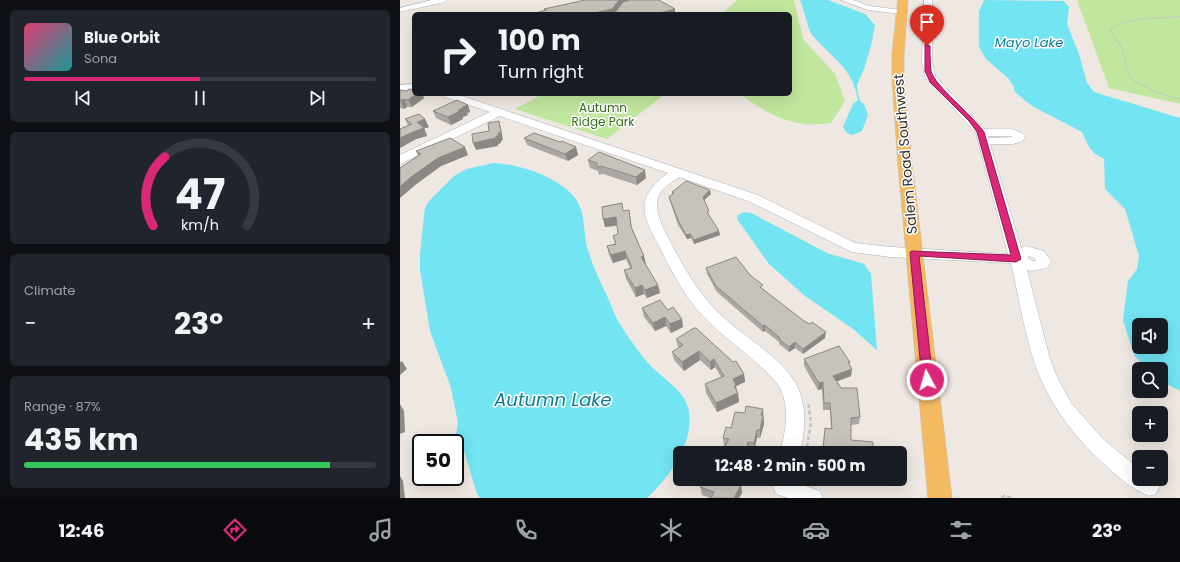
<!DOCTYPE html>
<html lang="en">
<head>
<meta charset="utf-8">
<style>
	:root { --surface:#171b24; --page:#20242c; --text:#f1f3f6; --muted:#9ea1a6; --line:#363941; --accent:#db2777 }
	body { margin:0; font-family:Poppins,sans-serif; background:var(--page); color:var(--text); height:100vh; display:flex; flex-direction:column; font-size:15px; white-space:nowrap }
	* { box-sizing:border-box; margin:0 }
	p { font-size:13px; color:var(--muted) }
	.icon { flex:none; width:22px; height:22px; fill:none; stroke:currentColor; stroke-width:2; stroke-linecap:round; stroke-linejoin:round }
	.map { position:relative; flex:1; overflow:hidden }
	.details { display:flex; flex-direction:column; gap:10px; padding:10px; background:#0d0f14; width:400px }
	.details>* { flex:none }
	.hud { position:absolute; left:12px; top:12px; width:380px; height:84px; border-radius:6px; box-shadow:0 4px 16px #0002; background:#171b24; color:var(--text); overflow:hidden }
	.fabs { position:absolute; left:732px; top:318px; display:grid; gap:8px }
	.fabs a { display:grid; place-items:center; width:36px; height:36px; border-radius:6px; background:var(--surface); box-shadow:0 4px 16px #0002; font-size:20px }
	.speed { position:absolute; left:12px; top:434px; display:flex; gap:8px; font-size:20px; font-weight:700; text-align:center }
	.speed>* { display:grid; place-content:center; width:52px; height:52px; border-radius:50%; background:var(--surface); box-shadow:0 4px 16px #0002; line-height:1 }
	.speed .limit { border:2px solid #111; border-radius:6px; background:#fff; color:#111 }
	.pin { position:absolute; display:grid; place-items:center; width:34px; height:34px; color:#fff; margin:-41px -17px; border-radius:50% 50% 50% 0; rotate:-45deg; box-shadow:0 0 4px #0007 }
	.pin .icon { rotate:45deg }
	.me { position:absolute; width:44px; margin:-22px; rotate:354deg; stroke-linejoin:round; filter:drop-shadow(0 0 3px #0008) }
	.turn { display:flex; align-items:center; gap:14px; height:84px; padding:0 20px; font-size:18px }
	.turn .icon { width:52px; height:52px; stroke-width:2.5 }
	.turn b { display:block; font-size:28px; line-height:34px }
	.big { font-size:30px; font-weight:700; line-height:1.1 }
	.details .card { flex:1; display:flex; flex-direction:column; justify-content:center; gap:6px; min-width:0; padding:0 14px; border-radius:6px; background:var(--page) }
	.details .dial { align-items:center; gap:0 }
	.dial svg { height:104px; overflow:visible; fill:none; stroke:var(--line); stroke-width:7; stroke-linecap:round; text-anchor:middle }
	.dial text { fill:var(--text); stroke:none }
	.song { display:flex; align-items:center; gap:12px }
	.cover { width:48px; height:48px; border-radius:6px; background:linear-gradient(135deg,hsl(340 70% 55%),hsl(180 70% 35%)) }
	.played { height:4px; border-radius:2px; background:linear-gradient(90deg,var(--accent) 50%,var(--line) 50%) }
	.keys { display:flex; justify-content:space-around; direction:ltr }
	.heat { display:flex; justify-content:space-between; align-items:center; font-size:22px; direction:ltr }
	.charge { height:6px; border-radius:3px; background:linear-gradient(90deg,#34c759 87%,var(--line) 0) }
	.trip { position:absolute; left:273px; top:446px; width:234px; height:40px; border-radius:6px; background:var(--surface); box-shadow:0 4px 16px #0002; font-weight:700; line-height:40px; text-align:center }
	.dock { display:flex; height:64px; justify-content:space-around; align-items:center; background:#090b0e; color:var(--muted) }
	.dock .icon { width:28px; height:28px }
	.dock .on { color:var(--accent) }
	.dock b { font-size:18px; color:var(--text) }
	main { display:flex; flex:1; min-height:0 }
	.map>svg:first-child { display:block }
</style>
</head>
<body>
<main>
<section class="details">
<div class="card">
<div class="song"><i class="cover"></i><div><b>Blue Orbit</b><p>Sona</p></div></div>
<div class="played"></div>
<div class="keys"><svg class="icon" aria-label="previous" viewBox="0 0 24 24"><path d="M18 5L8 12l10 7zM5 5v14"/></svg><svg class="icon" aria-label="pause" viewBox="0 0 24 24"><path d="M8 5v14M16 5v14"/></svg><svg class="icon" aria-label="next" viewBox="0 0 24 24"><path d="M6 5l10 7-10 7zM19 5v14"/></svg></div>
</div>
<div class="card dial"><svg viewBox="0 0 100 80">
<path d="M14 69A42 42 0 1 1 86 69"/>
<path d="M14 69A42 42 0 0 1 23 16" stroke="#db2777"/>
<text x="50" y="56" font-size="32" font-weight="700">47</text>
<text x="50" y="72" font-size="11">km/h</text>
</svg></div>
<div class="card"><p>Climate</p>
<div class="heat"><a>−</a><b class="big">23°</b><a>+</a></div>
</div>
<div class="card"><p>Range · 87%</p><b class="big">435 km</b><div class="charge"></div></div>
</section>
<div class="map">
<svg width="780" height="498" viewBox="0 0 780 498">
	<rect width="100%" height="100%" fill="#efe7e1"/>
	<!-- green -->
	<path fill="#c1e69d" d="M337,0H394L403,39L435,74L445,101L431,123C394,129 369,115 340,94H390V14H322Z
		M677,0H780V104L709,88Z
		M142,94H265L207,139L115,109Z"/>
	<!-- water -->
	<path fill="#73e4f2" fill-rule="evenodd" d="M400,0H428L465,14L475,25L471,46L464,69L457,85L458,95L461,102L464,104L468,115L462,131L452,135L447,133L443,127L453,104L458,100C452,67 433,59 412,35C409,31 403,7 400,0Z
		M584,0L664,1L669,7L667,24L679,54L687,83L694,92L780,118V391L761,381V369H747L734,355L723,320L728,281L737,269L739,256L725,209L705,189L704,159L695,154L689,147L682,132L632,106L622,98L615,92L613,85L608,78L586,59L579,47V12ZM739,325H761V347H739Z
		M94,163C119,164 159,177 175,198C186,213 183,230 187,247C192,265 200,281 208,298C211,304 213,311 216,317C222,329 240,354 249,364C262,379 286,390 289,412C294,443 269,478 247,498H80L77,494L65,454L56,434L58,423L51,388L30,331L20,270V255L24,215L25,208L29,201L54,176L67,169Z
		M344,212L351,213L427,253L464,264L471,274L477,350L453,329L405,296L369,264L337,219L338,215Z"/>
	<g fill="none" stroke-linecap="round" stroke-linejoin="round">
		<!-- minor casing -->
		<g stroke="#b1b5be" stroke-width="1">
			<path id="minor" d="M32,0H46L45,2L0,12V8Z
				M441,0H453L469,6L502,10L506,12L502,14L468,10Z
				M524,0H532V61L535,76L584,129C596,129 617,126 625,136L623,141L613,144H590L621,248L626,246L644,251L651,261L647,268L631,271L627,270L650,359L656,375L671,403L702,438L739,469V479C750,479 754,476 759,487L756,494L749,496C731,489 716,475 703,463C676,438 653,409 639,375C626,342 619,298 611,263L491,257L452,252L348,201L279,177C273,181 267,185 262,190C249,207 265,231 273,247C287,273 301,297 323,317C346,338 380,357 395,382C408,405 405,429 400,453H380C385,433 390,410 381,390C371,370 328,341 311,324C287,302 273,274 259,246C241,213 235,198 268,173L100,116L0,164V155L90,112L42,96L41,94H56L358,195L455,243L491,247L608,254L576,133L525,77L522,61ZM588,136H611L613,137L588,138ZM629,256L634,258L636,261H633L627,258Z
				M14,84V90L0,91V85Z
				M380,479H386L420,491L423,498H388L376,494L373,487L376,480Z"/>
		</g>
		<!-- major casing -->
		<g stroke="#c4c4c4" stroke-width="1">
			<path id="major" d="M498,0H508L504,54V80L512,164L552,498H528L498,164L492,80V54Z"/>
		</g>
		<!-- path-far1 -->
		<path stroke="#c4c4c4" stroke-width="1.5" stroke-dasharray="2 1.5" stroke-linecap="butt" d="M780,17C760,18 725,17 710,30L723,50L727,72L732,79L752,90L780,100"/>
		<!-- path -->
		<path stroke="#c4c4c4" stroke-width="2.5" stroke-dasharray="4 2.5" stroke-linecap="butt" d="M406,453L411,423L408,401
			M602,498L605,495L611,498"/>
		<!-- minor -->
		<use href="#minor" fill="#fff" fill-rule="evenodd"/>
		<!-- major -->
		<use href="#major" fill="#f4ba61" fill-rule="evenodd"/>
	</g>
	<!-- wall -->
	<path fill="#aca7a2" d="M0,90L14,94H22L24,98L12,107H7L4,109L0,108Z
		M68,105L70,112L67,113L68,115L63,117V119L51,125L36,118L33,111Z
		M5,119L29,127L24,128L27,136L16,139L0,148V129L8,125Z
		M124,138L176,147L178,155L168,161L127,145Z
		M16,151L68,155L41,166L15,185L0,198V168L18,156Z
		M188,160L246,178L237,185L203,174L199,175L198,171L190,168Z
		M272,192L311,194L304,200L309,215L319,231L320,235L294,244L291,238L287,239L278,225L270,201L269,197L272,194Z
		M229,210L232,228L244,256L245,265L258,285L260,293L247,298L244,294L236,297L226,279L224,270L230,268L226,259L213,263L209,255L207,246L215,244L213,236L218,234L217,226L205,227L223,211Z
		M306,268L350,275L363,289L425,338L403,354L395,348L389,352L379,344V342L365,331L363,332L317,292L307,274Z
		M242,308L268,310L283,327L271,333L266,326L255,331L244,317Z
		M276,339L344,374L345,382L336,386L339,402L317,412L306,393L305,384L321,377L315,367L311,370L300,360L284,371L274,360L272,352L278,348V347Z
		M404,359L450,362L449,365L451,376L437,381L460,417L459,424L451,425V440L473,453H422L425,428L431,429L430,410H423L422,389L418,390L404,366Z
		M363,416L364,424L360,438H357L354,451L324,446L323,438L331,428Z
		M300,479H341L338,484L341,485L342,493L339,498H310L302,495L299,481Z"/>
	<!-- shaded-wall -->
	<path fill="#8c8884" d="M219,0H229L220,14H213L212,9Z
		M212,9L213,14H189Z
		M275,9V14H256Z
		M16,94H22L24,98L12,107L8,100Z
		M4,99L7,107L4,109L1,101Z
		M68,105L70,112L67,113L68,115L63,117V119L51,125L48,117L63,107Z
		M25,119L29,127L23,129L24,128L27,136L16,139L0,148V138L17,122Z
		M99,121L101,129L103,140L101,141V143L98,144V146L76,150L73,143L96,136L98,133Z
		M65,147L68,155L41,166L15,185L0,198V187L11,177L38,158Z
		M176,147L178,155L168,161L165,154Z
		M245,170L246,178L237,185L236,177Z
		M310,190L311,194L303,201V197Z
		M216,217L218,225L205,227L203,219Z
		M319,231L320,235L294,244V240Z
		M290,234L291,238L287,239L286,235Z
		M225,251L226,259L213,263L211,255Z
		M244,256L246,264L242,265L241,257Z
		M242,285L244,294L236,297L235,288Z
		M258,285L260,293L247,298L245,290Z
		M265,317L266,326L255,331L253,323Z
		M282,319L283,327L271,333L270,324Z
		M365,325V331L363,332V326Z
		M426,332L425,338L403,354V349Z
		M395,342V348L389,352V347Z
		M299,351L300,360L284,371L282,362Z
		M314,359L315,367L311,370L310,362Z
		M2,361L7,369L0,375V362Z
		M452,369L451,376L433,383V376Z
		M344,374L345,382L336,386L337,393L334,395L333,379Z
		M423,382L422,389L418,390L419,383Z
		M338,393L339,402L317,412L316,403Z
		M0,404L4,411L5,432L0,434Z
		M363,409L364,424L360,438V430L361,415Z
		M357,430V438L354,451V443Z
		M348,442L349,450L348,453H346Z
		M0,476L3,481L5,498H0Z
		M336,479H341L335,490L334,482Z
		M341,485L342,493L339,498H334Z"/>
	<!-- building -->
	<path fill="#c8c2bc" stroke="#8c8884" d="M185,0H219L212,9L189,14H142L139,12L146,10L144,9Z
		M230,0H259L275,9L256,14H214L223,2Z
		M9,89L14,90V94H16L8,100L4,99L0,101V90L7,91Z
		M57,100L68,105L63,107H65L58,110L60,111L48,117L33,111Z
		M19,114L25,119L17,122L24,128L13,132L0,138V129L12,124L5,119Z
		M99,121L101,133H98L99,136H96V138L73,143L72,134L89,131L88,123Z
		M134,133L160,142L162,141L176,147L165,154L124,138Z
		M50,138L65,147L38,158L11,177L0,187V168L21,154L16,151Z
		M199,152L245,170L236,177L201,166L197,167V163L188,160Z
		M286,181L310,190L303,197L309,211L307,212L319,231L294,240L290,234L286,235L278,220L269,197L274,193L272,192Z
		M222,203L223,211L229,210L231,227L244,256L241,257L258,285L245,290L242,285L235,288L224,270L232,268L225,251L211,255L207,246L216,244L213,236L218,234L216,217L203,219L202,207Z
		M336,257L350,275L363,285L360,287L404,321L410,324L412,322L426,332L403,349L395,342L389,347L379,339L380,338L365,325L363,326L316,286L306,268Z
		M260,300L268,310L273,307L282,319L270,324L265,317L253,323L242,308Z
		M294,328H296L333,362L336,361L344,374L333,379L336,385L334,386L338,393L316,403L305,384L324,376L314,359L310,362L299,351L282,362L272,352L283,345L276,339Z
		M439,346L450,362H448L452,369L433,376L441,388H457L460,417L451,418V440L473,442V453H433L434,450L423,449L425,428L432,429L430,403H424L423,382L419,383L404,359Z
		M346,406L363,409L361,415L363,416L360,430H357L354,443L348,442L346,453H321L329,439L323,438L326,427L331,428L335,412L345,413Z
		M300,479H336L334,482L341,485L334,498H311L314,492L300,487L302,483L299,481Z"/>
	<!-- route -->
	<path fill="#db2777" stroke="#8e194d" d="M525,44L530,46C530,54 530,63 531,71C534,85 573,116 584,132L621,259L616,262L519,256L533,380L531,383L527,384L523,383L522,380L510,253L511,251L611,255L577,132L569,121L530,82L525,71Z"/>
	<g text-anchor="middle" stroke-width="3" stroke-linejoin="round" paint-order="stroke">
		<!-- far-park labels -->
		<g font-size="12" fill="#396f1a" stroke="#fff">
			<text x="203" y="112">Autumn<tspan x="203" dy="14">Ridge Park</tspan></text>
		</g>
		<!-- far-water labels -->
		<g font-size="13" font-style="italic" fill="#0c7c96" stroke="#fff">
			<text x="629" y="47">Mayo Lake</text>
		</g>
		<!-- street labels -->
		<g font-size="14" fill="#2e2e2e" stroke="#fff">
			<text transform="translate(505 154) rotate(-95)" y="5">Salem Road Southwest</text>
		</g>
		<!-- near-water labels -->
		<g font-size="18" font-style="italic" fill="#0c7c96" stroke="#fff">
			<text x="153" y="406">Autumn Lake</text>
		</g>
	</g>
</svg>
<div class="fabs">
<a><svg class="icon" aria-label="sound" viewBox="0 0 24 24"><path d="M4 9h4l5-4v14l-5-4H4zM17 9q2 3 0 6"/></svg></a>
<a><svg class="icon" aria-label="search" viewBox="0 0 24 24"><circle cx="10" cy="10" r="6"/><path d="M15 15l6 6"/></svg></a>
<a>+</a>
<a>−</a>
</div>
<div class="speed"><div class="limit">50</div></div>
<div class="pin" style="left:527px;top:46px;background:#d93025"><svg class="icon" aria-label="arrive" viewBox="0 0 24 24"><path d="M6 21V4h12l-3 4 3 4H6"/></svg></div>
<svg class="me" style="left:527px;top:380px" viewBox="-20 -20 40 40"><circle r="17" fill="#db2777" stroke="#fff" stroke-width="3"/><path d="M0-11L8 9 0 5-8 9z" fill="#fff"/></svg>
<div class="trip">12:48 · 2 min · 500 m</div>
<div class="hud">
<div class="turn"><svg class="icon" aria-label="right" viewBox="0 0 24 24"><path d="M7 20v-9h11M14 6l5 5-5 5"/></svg><div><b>100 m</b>Turn right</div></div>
</div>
</div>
</main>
<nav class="dock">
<b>12:46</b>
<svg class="icon on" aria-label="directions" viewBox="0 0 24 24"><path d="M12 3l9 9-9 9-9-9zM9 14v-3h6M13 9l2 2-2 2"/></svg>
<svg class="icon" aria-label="music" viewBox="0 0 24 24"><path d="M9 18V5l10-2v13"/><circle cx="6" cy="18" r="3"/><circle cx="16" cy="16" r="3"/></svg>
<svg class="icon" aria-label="phone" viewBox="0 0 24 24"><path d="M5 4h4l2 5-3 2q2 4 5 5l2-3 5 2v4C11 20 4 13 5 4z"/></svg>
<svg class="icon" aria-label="climate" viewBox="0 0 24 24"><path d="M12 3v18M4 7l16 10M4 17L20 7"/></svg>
<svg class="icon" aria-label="car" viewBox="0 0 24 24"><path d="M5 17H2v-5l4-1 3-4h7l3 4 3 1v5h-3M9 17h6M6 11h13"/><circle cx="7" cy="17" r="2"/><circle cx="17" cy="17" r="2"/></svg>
<svg class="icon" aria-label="filters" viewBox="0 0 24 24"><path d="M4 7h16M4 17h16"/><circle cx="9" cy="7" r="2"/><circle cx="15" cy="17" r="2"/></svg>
<b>23°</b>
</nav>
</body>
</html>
